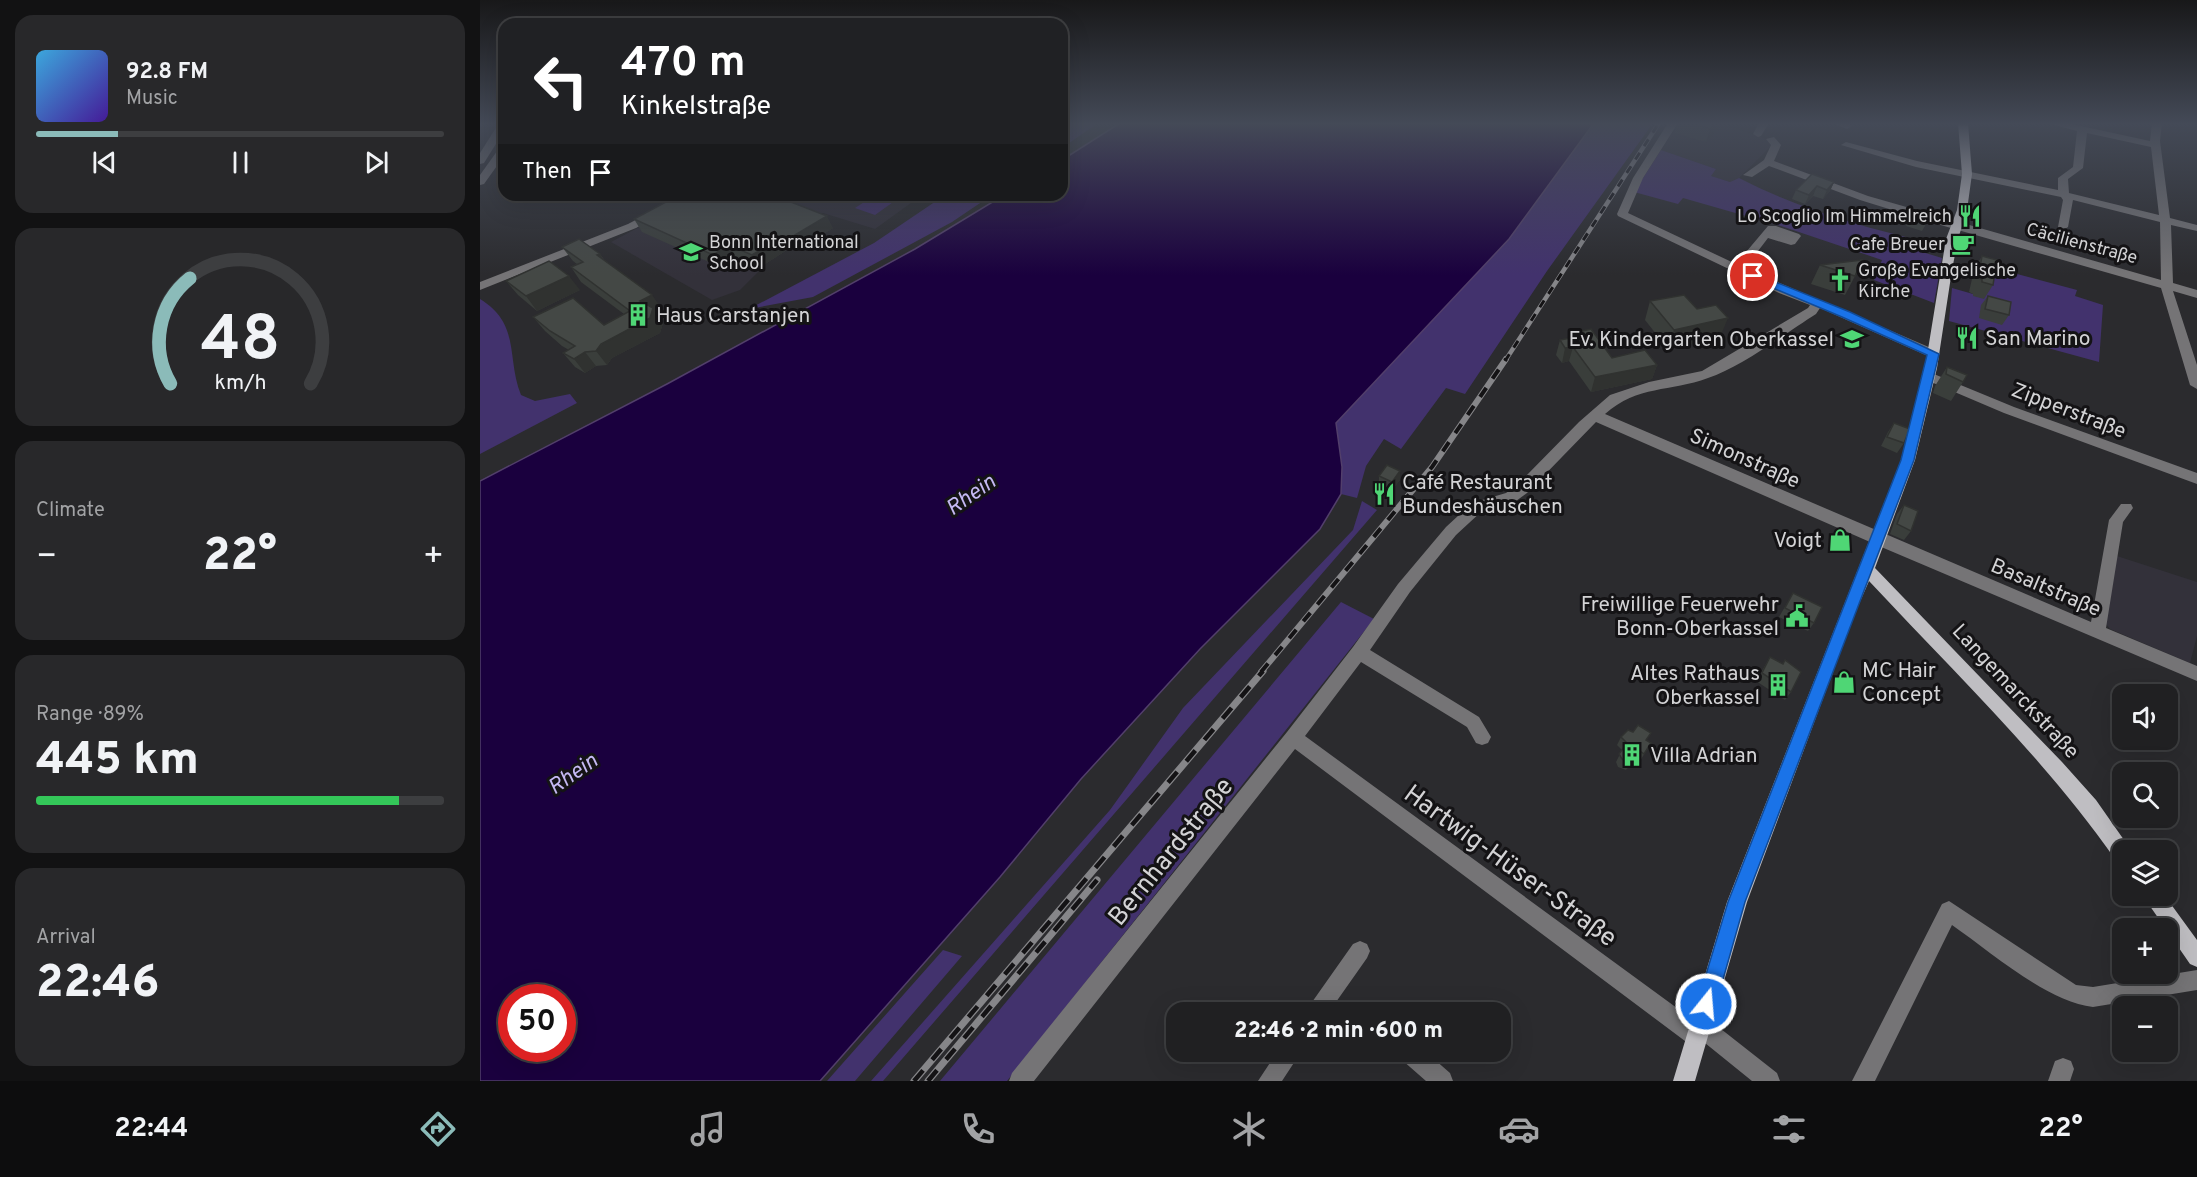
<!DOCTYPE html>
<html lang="en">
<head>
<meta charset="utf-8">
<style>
	:root { --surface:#202022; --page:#28282a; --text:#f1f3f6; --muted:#a2a3a5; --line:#3d3e40; --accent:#8bbbb9 }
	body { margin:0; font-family:Overpass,sans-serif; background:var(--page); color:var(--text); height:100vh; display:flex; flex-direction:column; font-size:22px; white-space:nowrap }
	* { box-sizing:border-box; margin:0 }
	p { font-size:20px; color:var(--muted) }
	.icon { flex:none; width:33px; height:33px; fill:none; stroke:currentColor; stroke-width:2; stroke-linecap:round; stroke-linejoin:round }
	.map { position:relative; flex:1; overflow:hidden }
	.details { display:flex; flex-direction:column; gap:15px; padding:15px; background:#121213; width:480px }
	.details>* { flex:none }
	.hud { position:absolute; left:18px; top:18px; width:570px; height:183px; border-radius:18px; box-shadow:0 6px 24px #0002,0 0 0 2px var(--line); background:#202124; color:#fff; overflow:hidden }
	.buttons { position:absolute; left:1632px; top:684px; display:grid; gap:12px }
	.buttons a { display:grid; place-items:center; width:66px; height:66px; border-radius:12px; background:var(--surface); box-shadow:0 6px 24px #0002,0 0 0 2px var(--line); font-size:30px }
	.speed { position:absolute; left:18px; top:984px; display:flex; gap:12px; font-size:30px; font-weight:700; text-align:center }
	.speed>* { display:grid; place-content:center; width:78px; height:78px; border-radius:50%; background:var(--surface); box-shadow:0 6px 24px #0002,0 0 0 2px var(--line); line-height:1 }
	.speed .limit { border:9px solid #d22; background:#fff; color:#111 }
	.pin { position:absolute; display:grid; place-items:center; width:51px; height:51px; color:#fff; margin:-26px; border:3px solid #fff; border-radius:50%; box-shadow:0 2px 6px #0007 }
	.me { position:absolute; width:66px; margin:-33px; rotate:17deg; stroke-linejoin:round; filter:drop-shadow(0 0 4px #0008) }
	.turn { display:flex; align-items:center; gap:21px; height:126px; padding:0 24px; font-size:27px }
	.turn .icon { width:78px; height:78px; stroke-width:2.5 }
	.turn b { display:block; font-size:42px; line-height:51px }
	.then { display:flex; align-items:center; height:57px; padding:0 24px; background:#0003; gap:12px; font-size:22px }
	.big { font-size:45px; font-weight:800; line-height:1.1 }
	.details .tile { flex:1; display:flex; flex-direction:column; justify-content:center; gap:9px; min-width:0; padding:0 21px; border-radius:18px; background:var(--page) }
	.details .dial { align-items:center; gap:0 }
	.dial svg { height:156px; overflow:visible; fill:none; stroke:var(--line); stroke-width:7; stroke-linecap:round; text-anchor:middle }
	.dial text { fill:var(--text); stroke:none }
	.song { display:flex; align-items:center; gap:18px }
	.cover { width:72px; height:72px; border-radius:9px; background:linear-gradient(135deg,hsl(200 70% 55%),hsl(260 70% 35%)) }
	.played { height:6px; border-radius:3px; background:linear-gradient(90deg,var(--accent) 20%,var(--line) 20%) }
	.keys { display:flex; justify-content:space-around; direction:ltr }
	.heat { display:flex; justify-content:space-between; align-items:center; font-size:33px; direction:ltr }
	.charge { height:9px; border-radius:4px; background:linear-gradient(90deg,#34c759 89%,var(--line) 0) }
	.trip { position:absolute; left:686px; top:1002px; width:345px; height:60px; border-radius:18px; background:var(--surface); box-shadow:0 6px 24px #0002,0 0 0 2px var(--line); font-weight:800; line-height:60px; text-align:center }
	.menu { display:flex; height:96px; justify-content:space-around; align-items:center; background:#0d0d0e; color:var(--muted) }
	.menu .icon { width:42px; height:42px }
	.menu .active { color:var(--accent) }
	.menu b { font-size:27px; color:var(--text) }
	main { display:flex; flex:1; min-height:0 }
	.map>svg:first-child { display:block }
</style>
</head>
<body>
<main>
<section class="details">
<div class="tile">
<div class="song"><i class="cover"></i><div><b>92.8 FM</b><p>Music</p></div></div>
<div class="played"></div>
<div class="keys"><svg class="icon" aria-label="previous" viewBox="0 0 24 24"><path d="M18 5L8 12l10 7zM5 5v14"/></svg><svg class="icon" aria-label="pause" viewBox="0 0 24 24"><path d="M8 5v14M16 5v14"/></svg><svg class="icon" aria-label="next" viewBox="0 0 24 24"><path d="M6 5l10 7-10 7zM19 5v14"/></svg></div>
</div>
<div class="tile dial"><svg viewBox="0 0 100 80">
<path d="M14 69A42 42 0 1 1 86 69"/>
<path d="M14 69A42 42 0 0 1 24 15" stroke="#8bbbb9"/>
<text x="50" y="56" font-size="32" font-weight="700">48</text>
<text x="50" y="72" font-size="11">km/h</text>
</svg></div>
<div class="tile"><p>Climate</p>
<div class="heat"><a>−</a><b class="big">22°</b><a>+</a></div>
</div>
<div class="tile"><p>Range · 89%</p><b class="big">445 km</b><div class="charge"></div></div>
<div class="tile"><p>Arrival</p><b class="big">22:46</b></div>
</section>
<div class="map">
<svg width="1717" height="1081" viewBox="0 0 1717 1081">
	<rect width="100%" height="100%" fill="#2b2b2e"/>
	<!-- built -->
	<path fill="#33313a" d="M1199,123H1239L1281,137L1293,144L1259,178L1250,182L1230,176L1236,169L1181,150Z
		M220,195H442L395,229L343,213L333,215L258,261L279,271L260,290L232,300L131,242Z
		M1637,556L1717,582V636L1710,663L1630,629L1626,624Z"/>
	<!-- green -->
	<path fill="#42326d" d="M582,123H618L582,148Z
		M1114,123H1173L1067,271L985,394L966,388L921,449L904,439L886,466L877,498L861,494L862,467L856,423L1029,239Z
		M1181,150L1236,169L1231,176L1250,182L1259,178C1317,208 1379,226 1442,241L1439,251L1462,258L1454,303L1394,280L1402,260L1301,226L1203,198L1198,204L1154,192Z
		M395,195H423L395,215L375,208Z
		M465,195H512L472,222L333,297L269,309L394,243Z
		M1496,263L1597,290L1595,296L1623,305L1619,362L1469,321L1472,288L1493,294V296Z
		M0,299C41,324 26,357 41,395L55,401L90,394L97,403L0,454Z
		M882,501L897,510L403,1081H391L630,810L703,708L873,530Z
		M861,602L894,619L527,1081H460Z
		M463,950L482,956L375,1081H347Z"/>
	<!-- water -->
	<path fill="#1a003e" stroke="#523f6b" stroke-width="1.5" fill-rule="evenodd" d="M640,123H1114L1029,239L856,423L862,467L861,494L840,529L720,649L601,779L520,877L340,1081H0V481L187,384L435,249L524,195H582V160ZM32,998H82V1048H32Z"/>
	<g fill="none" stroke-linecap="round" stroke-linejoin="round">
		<!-- minor -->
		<path fill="#757476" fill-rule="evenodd" d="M19,123H24V131L4,163L0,164V153Z
			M1188,123H1198L1163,178L1148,213L1256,264L1288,226H1296L1319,234L1321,236L1315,244L1311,245L1288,238L1265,268L1458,351L1460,354L1454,358L1450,357L1340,308L1336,314C1306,333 1261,367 1228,378C1190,392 1158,385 1125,414L1611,622L1629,520L1641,504H1651L1653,508L1643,522L1626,628L1717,666V681L1406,549L1116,422L1047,493L1036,501L1002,511L976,535L930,592L890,650L999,717L1011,737L1008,743L1002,745L996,743L987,727L881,662L825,736L1212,1019L1220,1014L1227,1018L1297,1073L1300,1081H1272L1225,1043L1217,1047L1209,1044L815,749L554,1081H529L532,1073L807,732L873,647L918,584L966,527L992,503L1026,493L1037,485L1099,422L1130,395L1169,382L1222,371L1328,308L1330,305L1299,293L1138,216L1137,214L1153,178Z
			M1279,123H1289L1281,136L1278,137L1273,134Z
			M1352,123H1368L1372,126L1367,129Z
			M1567,123H1587L1670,141L1672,123H1682L1680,141L1690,218L1717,225V231L1691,225L1693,283L1717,290V298L1693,291L1717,365V389L1710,385L1681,288L1464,226L1380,200L1289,166L1272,177L1263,175L1284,160L1291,145L1286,139L1294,137L1301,145L1294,161L1388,196L1681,280L1680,222L1593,200L1588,227L1583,230L1578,227L1583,200L1581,197L1436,167L1361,145L1366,142L1437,161L1578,190V178L1593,167L1597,131ZM1607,133L1671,147L1679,215L1589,193L1588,179L1603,168Z
			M24,146V156L4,184L0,185V175L20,147Z
			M203,195H216L156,228L0,290V282L148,224Z
			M1449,372L1534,407L1717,473V484L1524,413L1444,379L1443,376Z
			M1469,901L1596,985L1613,987L1717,970V990L1613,1007C1567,1002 1511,952 1472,925L1395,1081H1372L1462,904Z
			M880,941L887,944L890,951L887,958L849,1012H827L830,1005L873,944Z
			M797,1052H821L802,1081H778Z
			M919,1052H946L970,1073L973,1081H946L922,1060Z
			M1583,1058L1591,1061L1594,1069L1590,1081H1568L1575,1061Z"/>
		<!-- major -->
		<path fill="#bfbec2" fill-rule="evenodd" d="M1478,123H1488L1492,174L1487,210L1478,239L1472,270L1457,368L1435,460L1395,568L1582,762L1616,800L1651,850H1642V861L1635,859C1564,758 1473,671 1389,581L1375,613L1267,902L1215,1081H1193L1247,902L1421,460L1445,368L1466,239L1477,210L1482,174Z
			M1663,896H1685L1717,940V967L1710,964Z"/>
		<!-- rail-far2 casing -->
		<g stroke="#868689" stroke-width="4.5">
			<path id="rail-far2" d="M1025,361L1179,123"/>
		</g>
		<!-- rail-far1 casing -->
		<g stroke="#868689" stroke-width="6">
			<path id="rail-far1" d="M781,672L952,467L1026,359"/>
		</g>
		<!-- rail casing -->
		<g stroke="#868689" stroke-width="7">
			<path id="rail" d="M434,1081L783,671
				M448,1081L617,880"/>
		</g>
		<!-- rail-far2 -->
		<use href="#rail-far2" stroke="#141315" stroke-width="3" stroke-dasharray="8" stroke-linecap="butt"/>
		<!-- rail-far1 -->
		<use href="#rail-far1" stroke="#141315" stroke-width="4" stroke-dasharray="11" stroke-linecap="butt"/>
		<!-- rail -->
		<use href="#rail" stroke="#141315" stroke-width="4.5" stroke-dasharray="14" stroke-linecap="butt"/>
	</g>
	<!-- wall -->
	<path fill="#3a3e3b" d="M1197,123H1241L1240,127L1226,142L1195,133Z
		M1354,182L1350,191L1343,199L1333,196L1325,204L1312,199L1316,190Z
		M199,195H333L330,197L293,195L353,228L317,251L310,248L279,268L256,258L240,267L162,232L154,219Z
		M1434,208L1452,214L1442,231L1426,226Z
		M82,247L120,254L126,262L182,309L175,312L183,323L180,333L132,358L127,365L116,366L105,373L95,367L83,353L89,350L82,346L65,331L53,317L124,325L144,314L101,282L91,267L97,264L93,261Z
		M1502,256L1513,285L1504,299L1493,296V294L1489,292L1494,270Z
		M1340,265L1375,276L1365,295L1331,284Z
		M26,281L100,290L57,311L38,295Z
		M1508,296L1529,315L1522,325L1499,318L1501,305Z
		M1170,301L1217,309L1240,337L1188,349L1165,320Z
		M1098,332L1132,358L1177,365L1172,379L1111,392L1089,361L1082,363L1076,355L1080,340L1097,337Z
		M1467,367L1483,382L1471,401L1453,393L1455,386Z
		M1414,423L1424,443L1417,453L1401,446L1408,432Z
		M899,476L920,480L911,491L899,485Z
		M1424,505L1431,531L1424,540L1410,534L1417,514Z
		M1313,593L1334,623L1328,631L1299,617Z
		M1290,657L1311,692L1305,700L1276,681Z
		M1141,737L1167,741L1171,743L1160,761L1156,759L1146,770L1138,767L1136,762L1142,750L1137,745Z"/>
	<!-- shaded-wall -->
	<path fill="#303230" d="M1235,123H1241L1240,127L1226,142L1230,129Z
		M1354,182L1350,191L1343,199L1347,190Z
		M1337,186L1333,196L1325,204L1329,195Z
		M347,216L353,228L317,251L310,238Z
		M304,236L310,248L279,268L272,255Z
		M249,245L256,258L240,267L233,255Z
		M120,254L130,268L117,255Z
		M89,276L100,290L57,311L46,296Z
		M172,295L182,309L176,312L183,323L180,333L132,358L127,365L116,351L160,301Z
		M1248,318L1240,337L1188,349L1194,330Z
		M1093,347L1089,361L1082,363L1085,348Z
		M105,352L116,366L105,373L94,359Z
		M1177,365L1172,379L1111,392L1115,377Z
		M920,471V480L911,491L912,482Z
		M1160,751L1156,759L1146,770L1150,763Z"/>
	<!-- building -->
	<path fill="#444845" stroke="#303230" stroke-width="1.5" d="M1212,123H1235L1230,129Z
		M1332,174L1354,182L1347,190L1337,186L1329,195L1316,190Z
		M199,195H293L347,216L310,238L304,236L272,255L249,245L233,255L154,219Z
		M1434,208L1452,214L1448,221L1431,216Z
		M99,239L120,254L117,255L172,295L160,301L173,308L170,318L121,344L116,351L105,352L94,359L83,353L95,346L70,331L53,317L93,298L124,325L150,311L91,267L103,262L82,247Z
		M1502,256L1517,260L1513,285L1502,282V279L1498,278Z
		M1382,260L1375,276L1340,265Z
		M69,261L89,276L46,296L26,281Z
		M1204,295L1217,309L1236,305L1248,318L1194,330L1170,301Z
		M1508,296L1531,302L1529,315L1505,309Z
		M1111,329L1132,358L1165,350L1177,365L1115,377L1093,347L1085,348L1080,340L1101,336L1098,332Z
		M1467,367L1487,375L1483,382L1466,374Z
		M1414,423L1430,429L1424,443L1407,437Z
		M907,465L920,471L912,482L899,476Z
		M1424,505L1438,511L1431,531L1417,524Z
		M1313,593L1342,607L1334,623L1305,608Z
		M1290,657L1303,664L1305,660L1321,672L1311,692L1282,673Z
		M1158,725L1171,733L1166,740L1171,743L1164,754L1160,751L1150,763L1142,759L1139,754L1147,743L1141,737L1148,730L1153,732Z"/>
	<!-- sky -->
	<linearGradient id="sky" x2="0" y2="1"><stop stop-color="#181819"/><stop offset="0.45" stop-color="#444a57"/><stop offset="1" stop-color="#444a57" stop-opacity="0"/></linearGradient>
	<rect width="1717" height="275" fill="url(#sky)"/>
	<!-- route -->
	<path fill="#1a73e8" stroke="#114b97" stroke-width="1.5" d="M1273,273L1370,312L1459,354L1434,460L1265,902L1236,1004L1233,1011L1226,1014L1220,1011L1217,1004L1248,902L1421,460L1447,355L1362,317L1269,278L1267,276Z"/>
	<!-- icons -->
	<defs>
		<g id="restaurant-bare" transform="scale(1.8)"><path d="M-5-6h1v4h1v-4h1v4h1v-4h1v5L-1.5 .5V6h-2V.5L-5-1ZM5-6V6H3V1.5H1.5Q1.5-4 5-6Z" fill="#4fd675" stroke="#141315" stroke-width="2.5" paint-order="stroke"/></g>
		<g id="cafe-bare" transform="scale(1.8)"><path d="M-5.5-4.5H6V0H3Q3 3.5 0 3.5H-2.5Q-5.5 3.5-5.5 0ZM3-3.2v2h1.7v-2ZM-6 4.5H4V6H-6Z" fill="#4fd675" stroke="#141315" stroke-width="2.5" paint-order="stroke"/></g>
		<g id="school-bare" transform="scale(1.8)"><path d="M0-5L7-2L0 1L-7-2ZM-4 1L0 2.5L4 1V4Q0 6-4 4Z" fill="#4fd675" stroke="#141315" stroke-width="2.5" paint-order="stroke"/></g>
		<g id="church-bare" transform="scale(1.8)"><path d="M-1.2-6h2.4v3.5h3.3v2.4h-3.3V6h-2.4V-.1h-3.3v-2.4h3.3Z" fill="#4fd675" stroke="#141315" stroke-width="2.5" paint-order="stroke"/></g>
		<g id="building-bare" transform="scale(1.8)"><path d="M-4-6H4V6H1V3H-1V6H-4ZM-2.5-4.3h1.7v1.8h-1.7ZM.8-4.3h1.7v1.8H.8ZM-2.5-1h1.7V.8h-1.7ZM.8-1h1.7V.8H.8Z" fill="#4fd675" stroke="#141315" stroke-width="2.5" paint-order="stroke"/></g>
		<g id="shop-bare" transform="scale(1.8)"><path d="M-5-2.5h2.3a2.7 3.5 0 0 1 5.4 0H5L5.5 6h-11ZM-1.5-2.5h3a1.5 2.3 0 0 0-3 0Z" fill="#4fd675" stroke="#141315" stroke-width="2.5" paint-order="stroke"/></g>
		<g id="civic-bare" transform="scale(1.8)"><path d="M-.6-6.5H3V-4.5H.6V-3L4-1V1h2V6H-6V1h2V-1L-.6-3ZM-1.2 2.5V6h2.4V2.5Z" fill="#4fd675" stroke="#141315" stroke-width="2.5" paint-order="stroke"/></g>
	</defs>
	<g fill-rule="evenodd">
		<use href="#restaurant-bare" x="1490" y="216"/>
		<use href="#cafe-bare" x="1483" y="244"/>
		<use href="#school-bare" x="211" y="252"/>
		<use href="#church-bare" x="1360" y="280"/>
		<use href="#building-bare" x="158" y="315"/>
		<use href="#restaurant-bare" x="1487" y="338"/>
		<use href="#school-bare" x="1372" y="339"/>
		<use href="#restaurant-bare" x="904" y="494"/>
		<use href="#shop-bare" x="1360" y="540"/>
		<use href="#civic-bare" x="1317" y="616"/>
		<use href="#shop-bare" x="1364" y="682"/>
		<use href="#building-bare" x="1298" y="685"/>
		<use href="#building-bare" x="1152" y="755"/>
	</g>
	<g text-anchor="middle" stroke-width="6" stroke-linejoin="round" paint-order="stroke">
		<!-- far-poi labels -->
		<g font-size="18" fill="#d3d3d5" stroke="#141315" text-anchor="end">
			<text x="1472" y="222">Lo Scoglio Im Himmelreich</text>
			<text x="229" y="248" text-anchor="start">Bonn International<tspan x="229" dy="21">School</tspan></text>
			<text x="1465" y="250">Cafe Breuer</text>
			<text x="1378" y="276" text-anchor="start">Große Evangelische<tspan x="1378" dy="21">Kirche</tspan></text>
		</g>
		<!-- far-street labels -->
		<g font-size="18" fill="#d3d3d5" stroke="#141315">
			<text transform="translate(1602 243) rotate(15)" y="6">Cäcilienstraße</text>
		</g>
		<!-- poi labels -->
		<g font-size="21" fill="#d3d3d5" stroke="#141315" text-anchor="start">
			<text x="176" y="322">Haus Carstanjen</text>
			<text x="1505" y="345">San Marino</text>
			<text x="1354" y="346" text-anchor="end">Ev. Kindergarten Oberkassel</text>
			<text x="922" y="489">Café Restaurant<tspan x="922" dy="24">Bundeshäuschen</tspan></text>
			<text x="1342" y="547" text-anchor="end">Voigt</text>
			<text x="1299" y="611" text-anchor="end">Freiwillige Feuerwehr<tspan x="1299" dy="24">Bonn-Oberkassel</tspan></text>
			<text x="1382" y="677">MC Hair<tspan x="1382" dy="24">Concept</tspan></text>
			<text x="1280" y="680" text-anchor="end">Altes Rathaus<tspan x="1280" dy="24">Oberkassel</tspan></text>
			<text x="1170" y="762">Villa Adrian</text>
		</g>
		<!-- street labels -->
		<g font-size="21" fill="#d3d3d5" stroke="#141315">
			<text transform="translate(1589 410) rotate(21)" y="7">Zipperstraße</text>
			<text transform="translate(1265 458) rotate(24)" y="7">Simonstraße</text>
			<text transform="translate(1566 587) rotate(23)" y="7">Basaltstraße</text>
			<text transform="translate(1536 691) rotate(47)" y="7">Langemarckstraße</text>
		</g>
		<!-- water labels -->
		<g font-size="22" font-style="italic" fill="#c5b9f3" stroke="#141315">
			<text transform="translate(490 494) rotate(-35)" y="8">Rhein</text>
			<text transform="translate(92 773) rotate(-35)" y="8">Rhein</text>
		</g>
		<!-- near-street labels -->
		<g font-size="26" fill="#d3d3d5" stroke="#141315">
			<text transform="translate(690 851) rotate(-51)" y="9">Bernhardstraße</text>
			<text transform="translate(1031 865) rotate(36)" y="9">Hartwig-Hüser-Straße</text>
		</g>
	</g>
</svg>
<div class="buttons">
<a><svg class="icon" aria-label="sound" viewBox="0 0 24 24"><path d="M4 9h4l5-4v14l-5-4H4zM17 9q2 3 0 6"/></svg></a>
<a><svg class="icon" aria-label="search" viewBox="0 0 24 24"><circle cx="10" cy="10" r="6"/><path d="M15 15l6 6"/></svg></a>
<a><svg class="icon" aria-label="layers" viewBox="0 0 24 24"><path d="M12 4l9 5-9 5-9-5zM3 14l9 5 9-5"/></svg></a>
<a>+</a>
<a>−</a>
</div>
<div class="speed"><div class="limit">50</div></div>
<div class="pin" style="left:1273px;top:276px;background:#d93025"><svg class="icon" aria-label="arrive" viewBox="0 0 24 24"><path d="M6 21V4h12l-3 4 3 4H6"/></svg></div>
<svg class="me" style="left:1226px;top:1004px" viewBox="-20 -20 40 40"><circle r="17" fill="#1a73e8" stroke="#fff" stroke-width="3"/><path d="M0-11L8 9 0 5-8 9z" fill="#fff"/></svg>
<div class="trip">22:46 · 2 min · 600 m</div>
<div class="hud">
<div class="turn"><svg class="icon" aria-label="left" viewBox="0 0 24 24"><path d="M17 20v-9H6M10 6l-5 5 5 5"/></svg><div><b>470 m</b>Kinkelstraße</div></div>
<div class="then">Then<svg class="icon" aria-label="arrive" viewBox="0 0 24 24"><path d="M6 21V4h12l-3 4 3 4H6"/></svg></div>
</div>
</div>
</main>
<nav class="menu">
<b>22:44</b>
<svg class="icon active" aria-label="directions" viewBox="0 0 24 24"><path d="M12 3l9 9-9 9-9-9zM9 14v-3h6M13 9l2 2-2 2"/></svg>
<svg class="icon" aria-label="music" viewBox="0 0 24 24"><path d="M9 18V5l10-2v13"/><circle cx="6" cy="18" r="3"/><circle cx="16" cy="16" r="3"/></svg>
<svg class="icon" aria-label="phone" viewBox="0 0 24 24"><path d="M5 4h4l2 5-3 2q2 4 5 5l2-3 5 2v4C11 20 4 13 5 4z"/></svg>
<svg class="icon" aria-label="climate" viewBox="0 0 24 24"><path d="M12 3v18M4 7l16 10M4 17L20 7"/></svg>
<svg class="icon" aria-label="car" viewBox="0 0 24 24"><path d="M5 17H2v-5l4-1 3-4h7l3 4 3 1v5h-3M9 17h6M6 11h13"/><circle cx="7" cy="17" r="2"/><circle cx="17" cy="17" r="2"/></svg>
<svg class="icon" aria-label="filters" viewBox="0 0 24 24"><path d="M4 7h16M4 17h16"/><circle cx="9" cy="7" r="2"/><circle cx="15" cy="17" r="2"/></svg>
<b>22°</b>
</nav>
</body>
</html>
